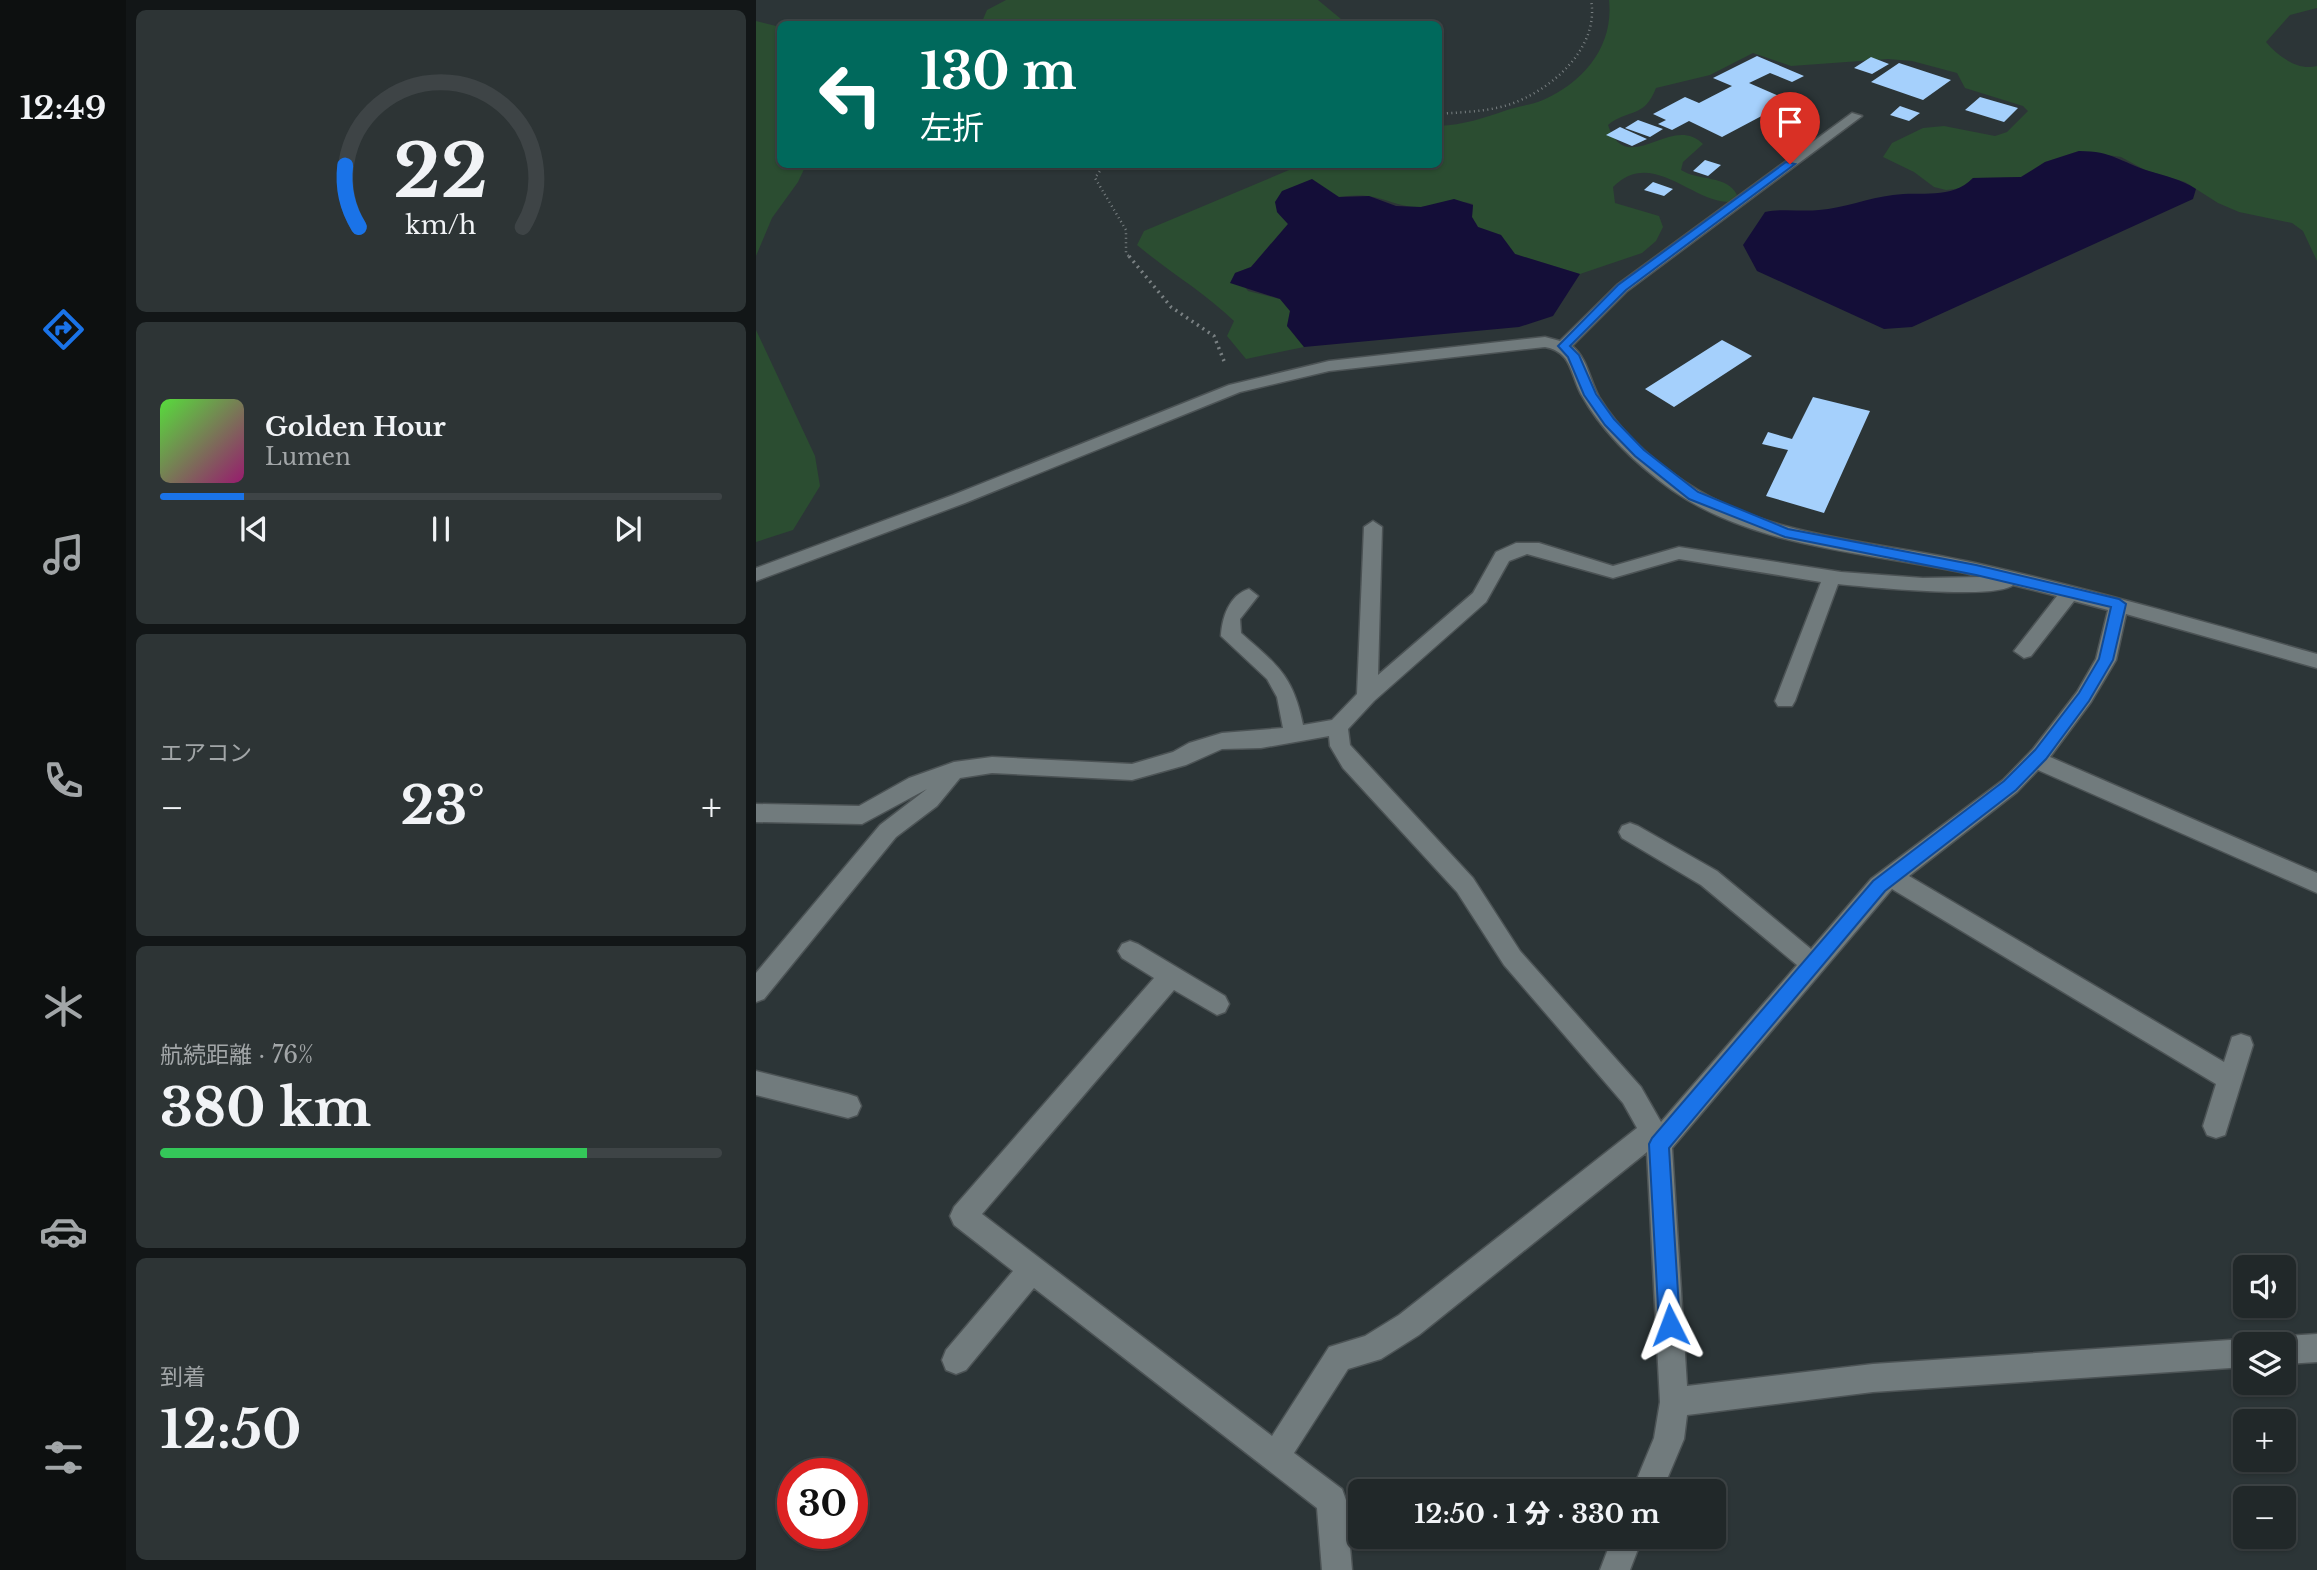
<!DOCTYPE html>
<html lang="ja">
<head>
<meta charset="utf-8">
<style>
	:root { --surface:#212829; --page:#2d3435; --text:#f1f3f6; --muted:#a2a6a8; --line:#3e4446; --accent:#1a73e8 }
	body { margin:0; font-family:"Libre Baskerville","Noto Sans JP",serif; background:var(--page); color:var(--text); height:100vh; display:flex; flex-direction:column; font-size:26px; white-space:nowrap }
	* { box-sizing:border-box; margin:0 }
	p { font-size:23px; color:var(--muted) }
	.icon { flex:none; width:38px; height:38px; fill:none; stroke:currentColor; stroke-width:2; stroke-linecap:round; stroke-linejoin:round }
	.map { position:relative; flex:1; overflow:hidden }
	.details { display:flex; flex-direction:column; gap:10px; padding:10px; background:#121617; width:630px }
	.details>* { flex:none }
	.banner { position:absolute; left:21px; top:21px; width:665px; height:147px; border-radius:10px; box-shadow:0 2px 5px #0004,0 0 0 2px var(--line); background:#00695c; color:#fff; overflow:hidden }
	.buttons { position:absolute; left:1477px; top:1255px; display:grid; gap:14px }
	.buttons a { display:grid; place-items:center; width:63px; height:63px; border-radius:10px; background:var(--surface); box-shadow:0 2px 5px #0004,0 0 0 2px var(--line); font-size:35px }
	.speed { position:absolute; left:21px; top:1458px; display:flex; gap:14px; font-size:35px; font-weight:700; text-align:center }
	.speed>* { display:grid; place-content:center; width:91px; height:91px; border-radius:50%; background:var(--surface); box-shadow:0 2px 5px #0004,0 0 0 2px var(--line); line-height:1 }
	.speed .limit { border:10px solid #d22; background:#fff; color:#111 }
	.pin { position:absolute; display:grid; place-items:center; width:60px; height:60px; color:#fff; margin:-72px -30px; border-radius:50% 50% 50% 0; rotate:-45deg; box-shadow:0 0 7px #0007 }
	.pin .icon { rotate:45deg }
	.me { position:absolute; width:77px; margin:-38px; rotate:357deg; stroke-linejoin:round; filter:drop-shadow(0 0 5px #0008) }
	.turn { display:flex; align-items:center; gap:24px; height:147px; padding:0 28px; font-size:32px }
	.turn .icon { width:91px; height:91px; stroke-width:2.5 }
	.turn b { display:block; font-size:49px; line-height:60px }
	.big { font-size:52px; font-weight:800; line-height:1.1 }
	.details .tile { flex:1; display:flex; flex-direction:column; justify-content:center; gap:10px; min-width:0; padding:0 24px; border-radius:10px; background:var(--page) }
	.details .dial { align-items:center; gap:0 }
	.dial svg { height:182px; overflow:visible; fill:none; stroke:var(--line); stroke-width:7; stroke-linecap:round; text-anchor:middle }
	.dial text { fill:var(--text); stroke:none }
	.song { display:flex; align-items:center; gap:21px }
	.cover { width:84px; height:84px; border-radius:10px; background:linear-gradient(135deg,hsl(110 70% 55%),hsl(320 70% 35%)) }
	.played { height:7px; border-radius:4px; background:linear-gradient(90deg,var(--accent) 15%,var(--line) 15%) }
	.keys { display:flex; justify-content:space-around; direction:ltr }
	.heat { display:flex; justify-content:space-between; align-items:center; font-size:38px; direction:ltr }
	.charge { height:10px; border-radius:5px; background:linear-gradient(90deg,#34c759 76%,var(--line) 0) }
	.trip { position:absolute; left:592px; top:1479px; width:378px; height:70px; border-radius:10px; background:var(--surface); box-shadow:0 2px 5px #0004,0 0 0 2px var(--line); font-weight:800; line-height:70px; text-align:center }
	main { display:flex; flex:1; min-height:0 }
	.tab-bar { display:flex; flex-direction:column; width:126px; justify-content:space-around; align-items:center; background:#0d1010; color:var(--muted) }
	.tab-bar .icon { width:49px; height:49px }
	.tab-bar .current { color:var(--accent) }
	.tab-bar b { font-size:32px; color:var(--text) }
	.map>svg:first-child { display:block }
</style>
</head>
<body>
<main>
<nav class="tab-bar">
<b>12:49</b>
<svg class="icon current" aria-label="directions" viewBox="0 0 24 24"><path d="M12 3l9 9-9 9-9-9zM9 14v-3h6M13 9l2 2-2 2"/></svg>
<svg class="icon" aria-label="music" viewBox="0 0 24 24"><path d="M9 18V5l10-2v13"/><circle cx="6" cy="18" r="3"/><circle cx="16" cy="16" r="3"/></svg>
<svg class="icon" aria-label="phone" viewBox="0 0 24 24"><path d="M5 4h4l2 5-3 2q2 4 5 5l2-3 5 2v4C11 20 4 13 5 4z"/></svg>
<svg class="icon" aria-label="climate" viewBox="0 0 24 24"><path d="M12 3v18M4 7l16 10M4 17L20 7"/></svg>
<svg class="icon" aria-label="car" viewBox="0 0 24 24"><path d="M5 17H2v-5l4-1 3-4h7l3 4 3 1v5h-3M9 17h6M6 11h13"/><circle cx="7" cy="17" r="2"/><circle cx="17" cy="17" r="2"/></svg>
<svg class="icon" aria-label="filters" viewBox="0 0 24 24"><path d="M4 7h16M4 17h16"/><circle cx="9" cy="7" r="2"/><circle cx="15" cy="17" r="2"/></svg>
</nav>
<section class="details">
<div class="tile dial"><svg viewBox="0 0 100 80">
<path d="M14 69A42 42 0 1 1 86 69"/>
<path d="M14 69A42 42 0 0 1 8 42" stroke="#1a73e8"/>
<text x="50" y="56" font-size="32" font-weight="700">22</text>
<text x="50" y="72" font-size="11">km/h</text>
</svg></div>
<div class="tile">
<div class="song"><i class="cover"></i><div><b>Golden Hour</b><p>Lumen</p></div></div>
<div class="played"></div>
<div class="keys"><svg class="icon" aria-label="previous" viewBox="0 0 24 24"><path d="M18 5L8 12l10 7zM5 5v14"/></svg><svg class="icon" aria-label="pause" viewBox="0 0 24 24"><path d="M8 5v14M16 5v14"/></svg><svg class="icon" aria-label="next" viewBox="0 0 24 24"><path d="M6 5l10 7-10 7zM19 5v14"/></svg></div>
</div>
<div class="tile"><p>エアコン</p>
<div class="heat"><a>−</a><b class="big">23°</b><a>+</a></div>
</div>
<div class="tile"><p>航続距離 · 76%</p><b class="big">380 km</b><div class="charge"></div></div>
<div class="tile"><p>到着</p><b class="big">12:50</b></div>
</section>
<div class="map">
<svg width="1561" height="1570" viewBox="0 0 1561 1570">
	<rect width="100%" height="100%" fill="#2c3537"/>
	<!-- green -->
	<path fill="#2b4d31" d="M250,0H562L591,24H225L231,10Z
		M853,0H1561V8L1534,15L1510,42C1522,56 1541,71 1561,66V261L1547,231L1536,223L1483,212L1462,203L1429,182L1389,170L1365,157L1323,151L1289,162L1265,177L1217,178L1207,188L1190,190L1178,187L1158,172L1127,157L1136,143L1167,128L1188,126L1239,136L1251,132L1272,111L1267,106L1209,88L1201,73L1156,61L1132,59L1035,66L997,53L954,75L900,88C888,119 873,108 852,125C871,180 915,112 947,144L927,162L925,170C942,181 972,175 981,195L972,202C935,201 895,148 857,187L859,203L903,216L907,227L900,241L886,253L824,274L759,254L745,235L722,227L716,217L717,204C693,198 686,205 664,207C644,208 630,198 611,196C581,193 550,205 521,212L532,224L495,267L479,273L492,291L524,299L534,311L531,326L548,347L490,359L471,336L478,321C448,292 413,272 381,245L388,231L545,165L682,164L683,126C707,125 728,118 751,110C762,106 776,105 787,100C828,82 858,46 853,0Z
		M0,21L24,27V164L50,165L42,182L16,218L0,256Z
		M0,330L59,456L64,486L37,530L0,542Z"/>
	<!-- water -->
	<path fill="#140e38" d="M1323,151C1357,151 1364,162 1393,171C1409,176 1425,179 1440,189L1437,199L1156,327L1128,329L1001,271L987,245L1009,212C1028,208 1045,212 1063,210C1088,208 1112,198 1137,195C1165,191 1195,200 1217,178L1265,177L1289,162Z
		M556,179L583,197L613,196L640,206L665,207L698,199L717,205L716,217L722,227L745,235L759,254L824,274L797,316L763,327L548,347L531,326L534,311L524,299L474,283L479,273L495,267L532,224L521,212L519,202L526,191Z"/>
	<!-- building -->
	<path fill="#a5d0fc" d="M1001,56L1048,76L1036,82L1014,73L993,83L1034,101L966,137L933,121L916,130L902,124L910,120L897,114L929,97L943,103L976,86L957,78Z
		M1115,57L1133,64L1116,74L1098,68Z
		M1143,63L1195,80L1167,100L1115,82Z
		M1224,97L1262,108L1248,122L1209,110Z
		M1144,106L1164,113L1153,121L1134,115Z
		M882,120L907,129L894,137L869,128Z
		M864,127L891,139L876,146L850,135Z
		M949,160L965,165L952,176L937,171Z
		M897,182L917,189L908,196L888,190Z
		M966,340L996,356L918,407L889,389Z
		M1057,397L1114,411L1068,513L1010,496L1032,450L1006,444L1012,432L1036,439Z"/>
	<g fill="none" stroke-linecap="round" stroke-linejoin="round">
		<!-- minor casing -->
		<g stroke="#4c5355" stroke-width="3">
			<path id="minor" d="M1096,113L1106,116L871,291L816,346C832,359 833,379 843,397C864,431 896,460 929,482C1013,539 1123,541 1219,563C1335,589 1445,621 1561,654V668L1370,614L1360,660L1335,702L1294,757L1561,873V893L1282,770L1261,792L1153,876L1468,1062L1476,1037L1485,1034L1494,1037L1497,1045L1469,1135L1460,1138L1451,1135L1447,1126L1460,1084L1136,889L916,1148L931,1386L1117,1364L1489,1339L1499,1344H1489V1367L1117,1392L931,1415L928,1439L906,1491H876L898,1438L904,1402L891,1152L663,1335L625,1359L592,1369L538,1453L586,1489L590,1500L596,1570H566L561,1508L278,1288L210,1370L200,1374L190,1370L186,1360L190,1350L257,1271L198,1225L194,1216L198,1207L398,978L366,958L362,951L366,944L374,941L382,944L469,996L473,1004L469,1012L461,1015L418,990L226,1214L516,1436L573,1347L609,1336L643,1315L881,1128L867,1103L748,965L701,892L587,768L574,746L573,736L505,748L466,749L430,765L376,780L236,773L204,778L181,806L140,837L8,999L0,1002V973L124,825L171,789L106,824L0,822V804L103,806L153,778L198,762L236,757L376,764L417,752L433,743L466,733L527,728L521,697L511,679L465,636C466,618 473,595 493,589L502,596L484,619L485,633C521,665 537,675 547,725L576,720L601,694L608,527L617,521L626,527L622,675L717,593L740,552L760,543H783L857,566L923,547L1085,572L1167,578L1227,577C1125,552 1005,552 916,490C881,465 846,432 825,394C814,373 816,352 789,347L573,371L484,392L209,503L0,581V568L197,495L473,385L573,361L789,337L804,341L861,285ZM771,554L857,578L923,559L1065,582L1019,701L1022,706H1036L1039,701L1082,584C1111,587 1240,600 1257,585L1301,596L1258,651L1268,658L1275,656L1318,601L1352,610L1340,659L1321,692L1277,749L1247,780L1115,879L1055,949L961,871L882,826L874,823L866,826L863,832L866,838L945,885L1041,965L905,1122L885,1087L764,951L717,878L594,745L592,729L618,701L730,602L753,561Z
				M0,1071L92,1094L101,1097L105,1106L101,1115L92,1118L0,1095Z
				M1561,1334V1362L1528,1364V1344H1516L1528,1336Z
				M857,1536H887L874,1570H844Z"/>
		</g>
		<!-- path-far1 -->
		<path stroke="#7a8183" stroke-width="2.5" stroke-dasharray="1 3.5" stroke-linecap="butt" d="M682,114C705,112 729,112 752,105C795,91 844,48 835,0
			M349,164L339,178L370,230V253L374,258"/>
		<!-- path -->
		<path stroke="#7a8183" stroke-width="3.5" stroke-dasharray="2 4.5" stroke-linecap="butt" d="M373,256L415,307L458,336L468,361"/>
		<!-- minor -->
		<use href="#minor" fill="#717b7d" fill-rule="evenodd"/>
	</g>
	<!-- route -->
	<path fill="#1a73e8" stroke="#114b97" stroke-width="2" d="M1030,162L1039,164L870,290L814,346L823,355L840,394L858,419L888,450L942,492L1032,529L1220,565L1363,599L1370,604L1357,660L1333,701L1290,759L1260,790L1129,891L913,1148L924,1325L921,1332L914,1335L906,1332L903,1325L893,1144L896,1138L1117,881L1248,781L1279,750L1323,693L1343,659L1355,607L1220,575L1029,537L933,499L879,456L849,425L828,395L812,357L802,346L862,285Z"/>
</svg>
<div class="buttons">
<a><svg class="icon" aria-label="sound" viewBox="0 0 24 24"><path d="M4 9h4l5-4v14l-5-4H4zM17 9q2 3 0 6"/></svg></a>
<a><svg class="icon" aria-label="layers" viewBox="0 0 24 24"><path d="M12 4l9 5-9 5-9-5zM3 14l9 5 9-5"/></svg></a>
<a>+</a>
<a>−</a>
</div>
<div class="speed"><div class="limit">30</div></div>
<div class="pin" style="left:1034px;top:164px;background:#d93025"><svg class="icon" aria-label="arrive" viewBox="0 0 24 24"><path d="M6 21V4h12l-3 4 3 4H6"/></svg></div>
<svg class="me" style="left:914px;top:1325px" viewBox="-20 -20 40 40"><path d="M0-17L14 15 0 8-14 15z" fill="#1a73e8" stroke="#fff" stroke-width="4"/></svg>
<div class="trip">12:50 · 1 分 · 330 m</div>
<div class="banner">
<div class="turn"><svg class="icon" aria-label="left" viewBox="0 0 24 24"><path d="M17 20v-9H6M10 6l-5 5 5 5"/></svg><div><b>130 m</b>左折</div></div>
</div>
</div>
</main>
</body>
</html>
